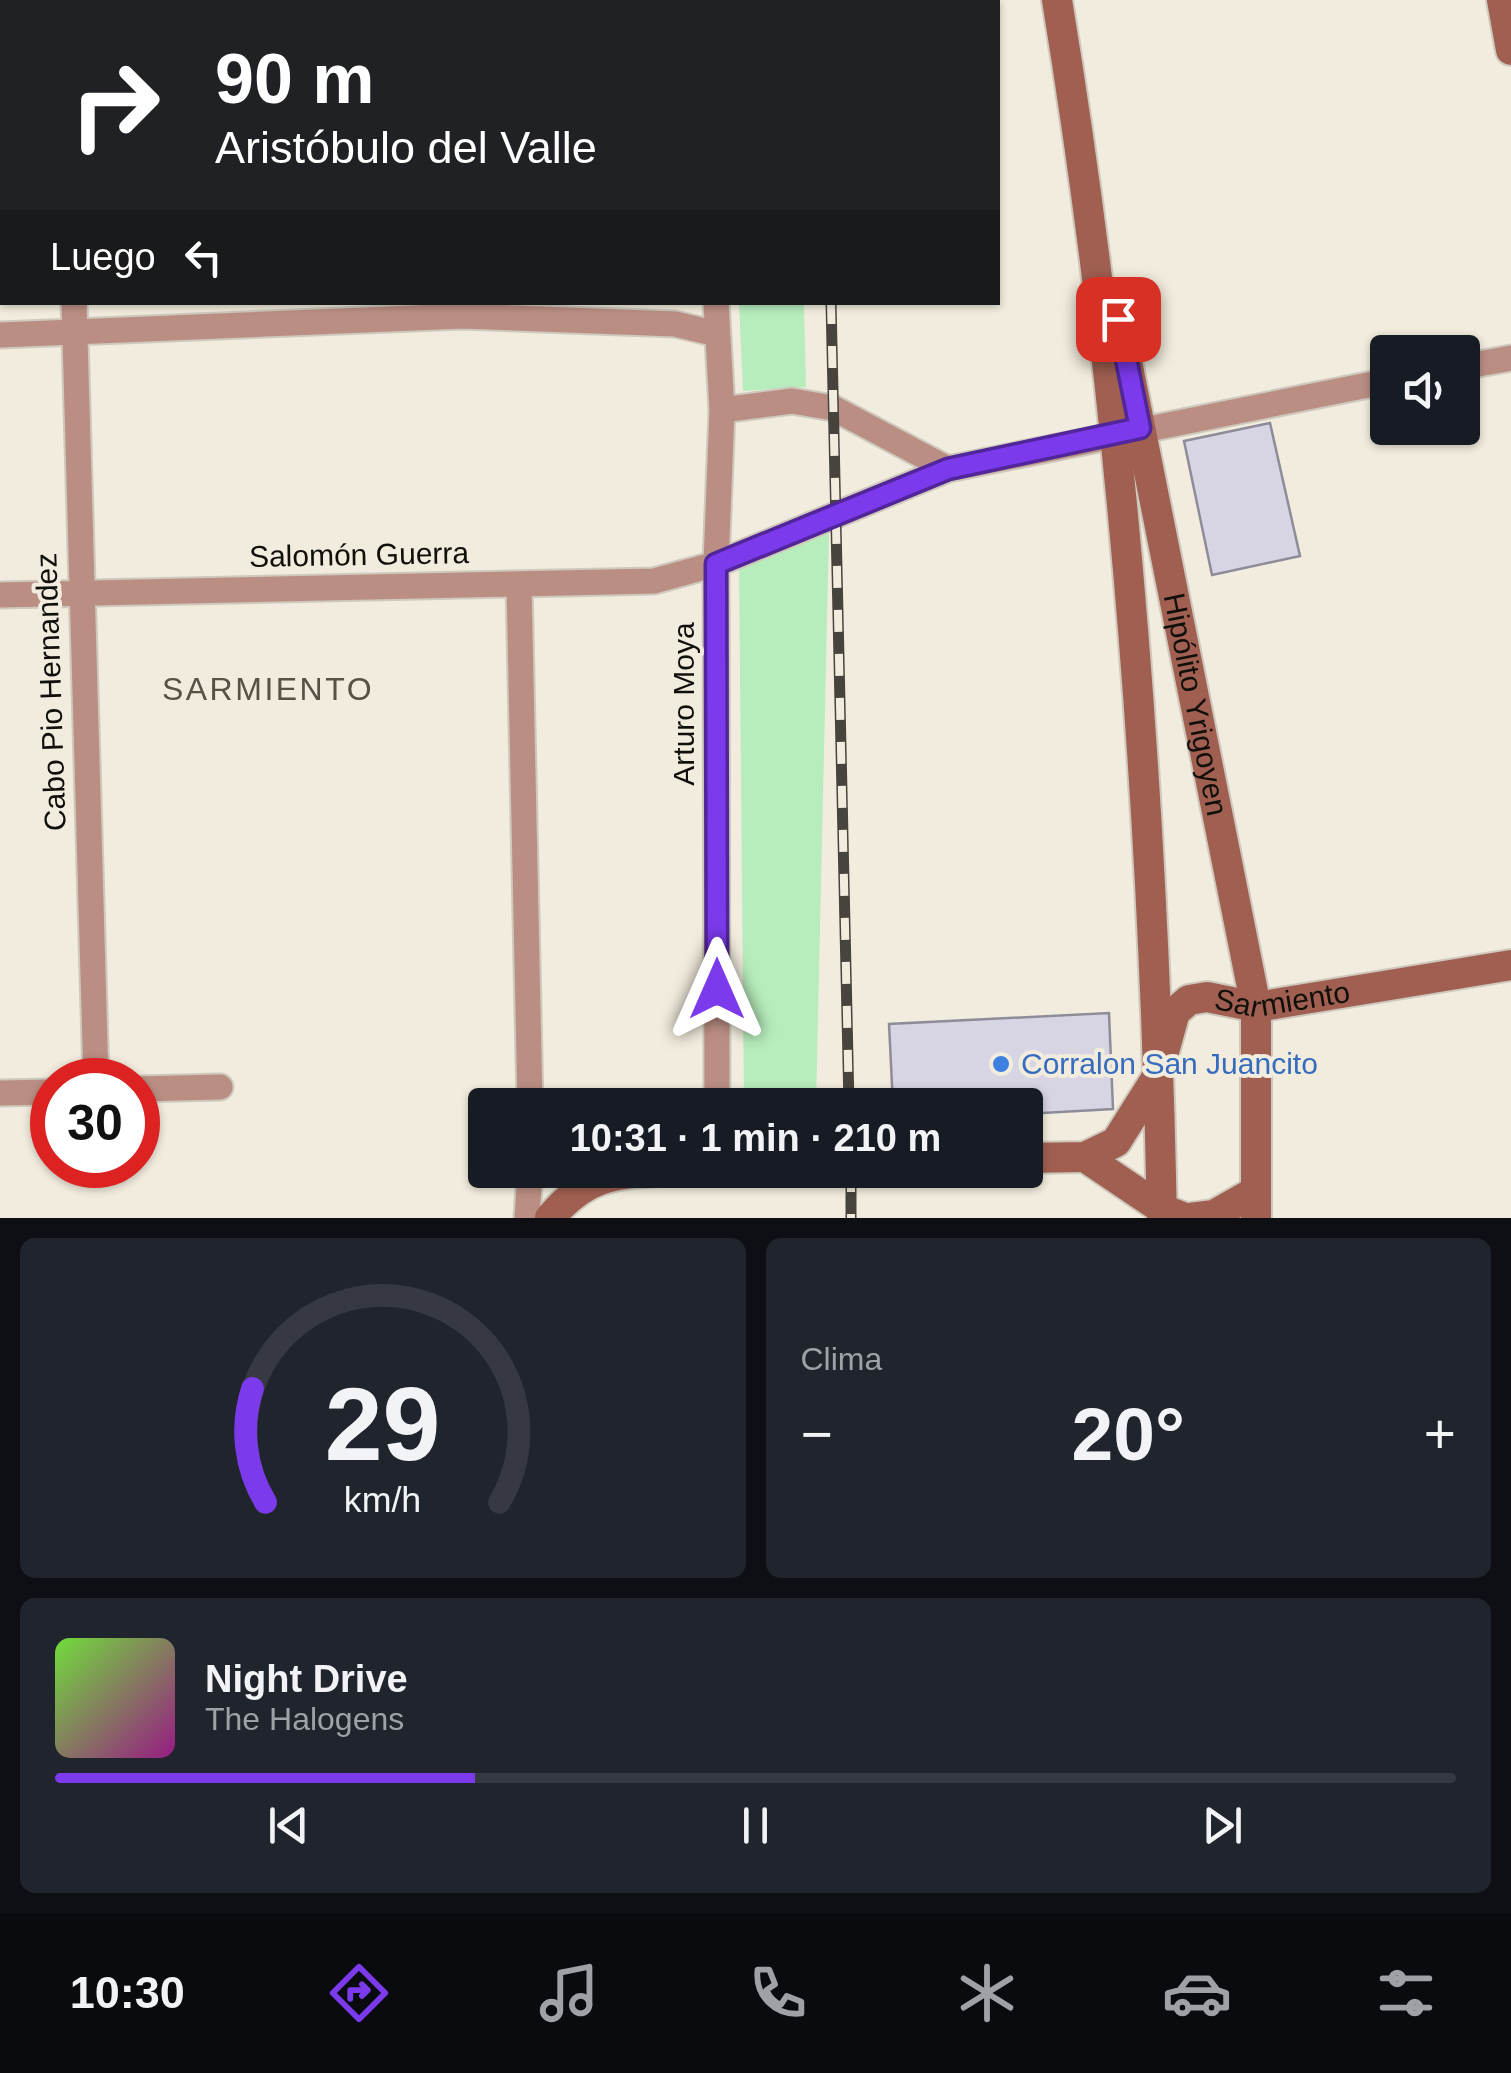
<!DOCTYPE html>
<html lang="es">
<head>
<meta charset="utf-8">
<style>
	:root { --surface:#171b24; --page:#20242c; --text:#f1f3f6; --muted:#9ea1a6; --line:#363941; --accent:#7c3aed }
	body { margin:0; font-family:Arial,sans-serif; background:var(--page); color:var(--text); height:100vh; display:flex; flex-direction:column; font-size:38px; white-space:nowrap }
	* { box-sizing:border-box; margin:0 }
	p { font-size:32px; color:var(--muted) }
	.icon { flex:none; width:55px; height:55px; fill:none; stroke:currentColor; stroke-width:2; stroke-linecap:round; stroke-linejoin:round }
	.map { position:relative; height:1218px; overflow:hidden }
	.drawer { display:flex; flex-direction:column; gap:20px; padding:20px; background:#0d0f14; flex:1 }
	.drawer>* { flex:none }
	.banner { position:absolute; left:0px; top:0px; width:1000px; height:305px; box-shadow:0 2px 8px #0004; background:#202124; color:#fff; overflow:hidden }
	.tools { position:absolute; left:1370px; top:335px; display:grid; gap:20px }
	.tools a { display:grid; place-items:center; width:110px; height:110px; border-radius:10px; background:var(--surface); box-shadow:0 2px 8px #0004; font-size:50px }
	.speed { position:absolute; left:30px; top:1058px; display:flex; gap:20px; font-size:50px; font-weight:700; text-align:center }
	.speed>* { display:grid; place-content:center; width:130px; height:130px; border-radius:50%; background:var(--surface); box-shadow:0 2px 8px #0004; line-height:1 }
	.speed .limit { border:15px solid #d22; background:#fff; color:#111 }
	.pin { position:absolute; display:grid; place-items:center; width:85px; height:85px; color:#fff; margin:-42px; border-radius:20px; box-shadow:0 5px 15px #0006 }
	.me { position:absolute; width:110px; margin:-55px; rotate:0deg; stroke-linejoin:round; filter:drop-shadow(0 0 8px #0008) }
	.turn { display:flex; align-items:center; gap:35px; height:210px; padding:0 50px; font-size:45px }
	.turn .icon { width:130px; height:130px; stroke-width:2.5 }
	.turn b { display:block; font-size:70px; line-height:85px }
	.then { display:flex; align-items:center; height:95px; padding:0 50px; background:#0003; gap:20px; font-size:38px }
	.big { font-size:75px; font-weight:600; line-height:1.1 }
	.drawer .tile { flex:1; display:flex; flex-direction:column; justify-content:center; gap:15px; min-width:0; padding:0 35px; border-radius:15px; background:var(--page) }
	.drawer .dial { align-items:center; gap:0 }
	.dial svg { height:260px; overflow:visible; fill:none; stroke:var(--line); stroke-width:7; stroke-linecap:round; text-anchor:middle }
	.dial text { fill:var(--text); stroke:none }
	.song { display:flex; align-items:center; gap:30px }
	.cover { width:120px; height:120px; border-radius:15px; background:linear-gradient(135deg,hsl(100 70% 55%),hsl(310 70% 35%)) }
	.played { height:10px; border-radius:5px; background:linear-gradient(90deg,var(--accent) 30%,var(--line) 30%) }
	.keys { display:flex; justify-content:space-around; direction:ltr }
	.heat { display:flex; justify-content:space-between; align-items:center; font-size:55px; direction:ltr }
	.drawer .tiles { flex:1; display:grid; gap:20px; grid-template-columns:1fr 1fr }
	.tile:last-child { grid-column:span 2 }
	.trip { position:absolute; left:468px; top:1088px; width:575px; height:100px; border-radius:10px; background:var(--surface); box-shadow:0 2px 8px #0004; font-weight:600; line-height:100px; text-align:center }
	.menu { display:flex; height:160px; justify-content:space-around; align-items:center; background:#090b0e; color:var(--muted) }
	.menu .icon { width:70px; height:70px }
	.menu .on { color:var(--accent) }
	.menu b { font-size:45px; color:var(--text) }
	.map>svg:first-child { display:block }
</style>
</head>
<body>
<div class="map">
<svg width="1511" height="1218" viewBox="0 0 1511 1218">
	<rect width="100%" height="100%" fill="#f2ecde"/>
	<!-- green -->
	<path fill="#b7ecbc" d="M739,303H804L806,387L743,391Z
		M829,532L816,1105H744L739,564Z"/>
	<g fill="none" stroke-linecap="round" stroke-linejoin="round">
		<!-- stream -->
		<path stroke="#bcd1f2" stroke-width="9" d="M82,2L87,0
			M0,38L2,37"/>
	</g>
	<!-- building -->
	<path fill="#d7d5e3" stroke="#8e8c99" stroke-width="2.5" d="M1270,423L1300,556L1212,575L1184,441Z
		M1109,1013L1113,1109L1025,1114V1105H893L889,1024Z"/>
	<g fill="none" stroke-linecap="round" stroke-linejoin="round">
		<!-- street casing -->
		<g stroke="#cec9bc" stroke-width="29">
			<path id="street" d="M180,0V2
				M713,0V2
				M145,2L150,0
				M464,2V0
				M0,64L2,63
				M74,302L96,1080
				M716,302L722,410L716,564L717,1105
				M0,335L463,316L675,324L717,334
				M1462,367L1511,358
				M722,410L792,401L833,408L948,469
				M519,584L530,1105
				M0,595L654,581L716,564L948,469L1388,381
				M138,1089L220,1087
				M0,1093L52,1092
				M560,1170L604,1175
				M527,1218L530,1170"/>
		</g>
		<!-- secondary casing -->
		<g stroke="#cec9bc" stroke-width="34">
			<g id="secondary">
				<path d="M1057,0C1123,402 1154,811 1162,1218"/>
				<path d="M1502,0L1511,50"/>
				<path id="s1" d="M1119,322L1256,1007V1218"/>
				<path d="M1085,1157L1162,1209L1185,1218"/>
				<path id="s2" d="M1025,1158L1085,1157L1116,1142L1157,1077L1175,1012L1189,1000L1207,997L1256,1007L1511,965"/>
				<path d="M550,1218C588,1172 618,1174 674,1170"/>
				<path d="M1190,1218L1214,1215L1256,1191"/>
			</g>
		</g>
		<!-- street -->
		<use href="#street" stroke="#bb8e83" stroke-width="25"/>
		<!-- secondary -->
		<use href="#secondary" stroke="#a05f51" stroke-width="30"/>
		<!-- rail casing -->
		<g stroke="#47443d" stroke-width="11">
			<path id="rail" d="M824,0V2
				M831,302L849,1105
				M851,1170V1218"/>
		</g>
		<!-- rail -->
		<use href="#rail" stroke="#f2ecde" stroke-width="8" stroke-dasharray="22" stroke-linecap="butt"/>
	</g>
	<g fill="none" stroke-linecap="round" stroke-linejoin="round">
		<!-- route casing -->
		<g stroke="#51269a" stroke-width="25">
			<path id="route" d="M717,989L716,564L948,469L1140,428L1118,319"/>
		</g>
		<!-- route -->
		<use href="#route" stroke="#7c3aed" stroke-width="18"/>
	</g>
	<!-- markers -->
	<circle fill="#3f7fe0" stroke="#f2ecde" stroke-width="4" cx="1001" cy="1064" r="10"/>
	<g text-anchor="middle" stroke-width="8" stroke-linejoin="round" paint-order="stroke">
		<!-- street labels -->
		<g font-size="30" fill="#110f0a" stroke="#f2ecde">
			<text transform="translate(359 555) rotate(-1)" y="10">Salomón Guerra</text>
			<text transform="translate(51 692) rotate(-92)" y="10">Cabo Pio Hernandez</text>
			<text transform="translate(684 704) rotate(-90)" y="10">Arturo Moya</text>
			<text dy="10" stroke="none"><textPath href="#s1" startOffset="390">Hipólito Yrigoyen</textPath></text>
			<text dy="10" stroke="none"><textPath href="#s2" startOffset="352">Sarmiento</textPath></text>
		</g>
		<!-- shop labels -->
		<g font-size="30" fill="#366cbe" stroke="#f2ecde" text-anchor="start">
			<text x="1021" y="1074">Corralon San Juancito</text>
		</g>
		<!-- neighbourhood labels -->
		<g font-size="32" letter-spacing="2.5" fill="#575146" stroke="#f2ecde">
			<text x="268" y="700">SARMIENTO</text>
		</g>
	</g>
</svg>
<div class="tools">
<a><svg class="icon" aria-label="sound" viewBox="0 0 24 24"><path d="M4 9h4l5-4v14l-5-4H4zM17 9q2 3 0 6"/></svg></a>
</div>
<div class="speed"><div class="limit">30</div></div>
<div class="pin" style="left:1118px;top:319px;background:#d93025"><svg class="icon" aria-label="arrive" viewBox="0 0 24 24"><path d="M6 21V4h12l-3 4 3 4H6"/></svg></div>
<svg class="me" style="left:717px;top:989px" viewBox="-20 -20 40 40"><path d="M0-17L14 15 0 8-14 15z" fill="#7c3aed" stroke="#fff" stroke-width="4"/></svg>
<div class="trip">10:31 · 1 min · 210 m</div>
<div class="banner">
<div class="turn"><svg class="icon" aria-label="right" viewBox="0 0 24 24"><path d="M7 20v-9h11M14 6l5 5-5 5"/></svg><div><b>90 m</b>Aristóbulo del Valle</div></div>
<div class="then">Luego<svg class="icon" aria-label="left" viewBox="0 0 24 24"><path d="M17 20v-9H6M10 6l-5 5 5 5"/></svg></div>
</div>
</div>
<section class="drawer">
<div class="tiles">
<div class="tile dial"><svg viewBox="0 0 100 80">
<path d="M14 69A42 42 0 1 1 86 69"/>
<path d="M14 69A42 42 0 0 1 10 34" stroke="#7c3aed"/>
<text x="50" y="56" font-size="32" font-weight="700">29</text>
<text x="50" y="72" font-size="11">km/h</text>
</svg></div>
<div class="tile"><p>Clima</p>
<div class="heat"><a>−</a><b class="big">20°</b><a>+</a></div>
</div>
<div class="tile">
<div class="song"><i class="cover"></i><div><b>Night Drive</b><p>The Halogens</p></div></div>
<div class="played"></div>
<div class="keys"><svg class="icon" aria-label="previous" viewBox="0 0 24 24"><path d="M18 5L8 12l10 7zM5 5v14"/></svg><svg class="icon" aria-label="pause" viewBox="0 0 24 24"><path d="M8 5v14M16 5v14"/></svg><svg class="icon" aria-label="next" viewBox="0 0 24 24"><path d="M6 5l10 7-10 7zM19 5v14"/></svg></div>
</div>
</div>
</section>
<nav class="menu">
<b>10:30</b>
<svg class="icon on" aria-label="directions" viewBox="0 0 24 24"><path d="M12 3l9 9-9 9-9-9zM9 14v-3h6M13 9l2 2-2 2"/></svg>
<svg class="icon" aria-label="music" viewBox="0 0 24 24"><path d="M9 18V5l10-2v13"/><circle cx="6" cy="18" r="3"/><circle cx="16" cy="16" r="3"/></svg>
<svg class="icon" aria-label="phone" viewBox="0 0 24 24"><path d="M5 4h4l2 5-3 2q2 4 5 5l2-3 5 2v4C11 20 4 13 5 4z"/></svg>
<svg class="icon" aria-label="climate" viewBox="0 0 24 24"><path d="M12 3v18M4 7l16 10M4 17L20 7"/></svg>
<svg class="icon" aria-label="car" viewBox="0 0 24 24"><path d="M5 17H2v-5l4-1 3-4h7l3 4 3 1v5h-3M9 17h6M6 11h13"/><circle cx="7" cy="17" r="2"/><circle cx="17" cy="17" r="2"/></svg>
<svg class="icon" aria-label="filters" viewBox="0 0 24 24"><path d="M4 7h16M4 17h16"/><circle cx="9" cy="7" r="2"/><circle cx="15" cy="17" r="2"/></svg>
</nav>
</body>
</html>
